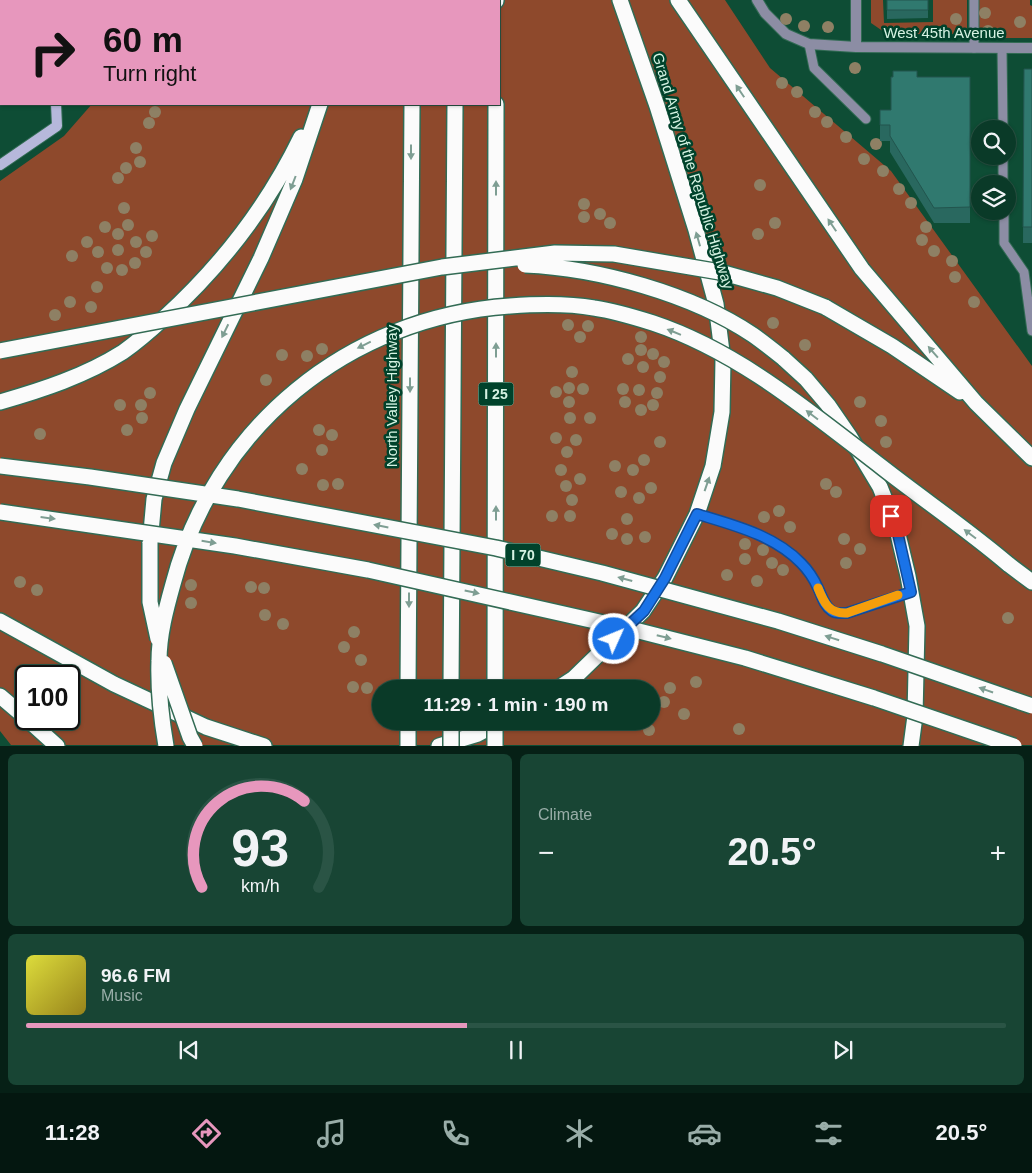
<!DOCTYPE html>
<html lang="en">
<head>
<meta charset="utf-8">
<style>
	:root { --surface:#0a3a28; --page:#184534; --text:#f1f3f6; --muted:#99ada8; --line:#2a5445; --accent:#e797bd }
	body { margin:0; font-family:Arial,sans-serif; background:var(--page); color:var(--text); height:100vh; display:flex; flex-direction:column; font-size:19px; white-space:nowrap }
	* { box-sizing:border-box; margin:0 }
	p { font-size:16px; color:var(--muted) }
	.icon { flex:none; width:28px; height:28px; fill:none; stroke:currentColor; stroke-width:2; stroke-linecap:round; stroke-linejoin:round }
	.map { position:relative; height:746px; overflow:hidden }
	.drawer { display:flex; flex-direction:column; gap:8px; padding:8px; background:#062016; flex:1 }
	.drawer>* { flex:none }
	.guide { position:absolute; left:0px; top:0px; width:500px; height:105px; box-shadow:0 1px 4px #0004,0 0 0 1px var(--line); background:#e797bd; color:#111; overflow:hidden }
	.buttons { position:absolute; left:971px; top:120px; display:grid; gap:10px }
	.buttons a { display:grid; place-items:center; width:45px; height:45px; border-radius:50%; background:var(--surface); box-shadow:0 1px 4px #0004,0 0 0 1px var(--line); font-size:25px }
	.speed { position:absolute; left:15px; top:665px; display:flex; gap:10px; font-size:25px; font-weight:700; text-align:center }
	.speed>* { display:grid; place-content:center; width:65px; height:65px; border-radius:50%; background:var(--surface); box-shadow:0 1px 4px #0004,0 0 0 1px var(--line); line-height:1 }
	.speed .limit { border:2px solid #111; border-radius:8px; background:#fff; color:#111 }
	.pin { position:absolute; display:grid; place-items:center; width:42px; height:42px; color:#fff; margin:-21px; border-radius:10px; box-shadow:0 2px 8px #0006 }
	.me { position:absolute; width:55px; margin:-28px; rotate:46deg; stroke-linejoin:round; filter:drop-shadow(0 0 4px #0008) }
	.turn { display:flex; align-items:center; gap:18px; height:105px; padding:0 20px; font-size:22px }
	.turn .icon { width:65px; height:65px; stroke-width:2.5 }
	.turn b { display:block; font-size:35px; line-height:42px }
	.big { font-size:38px; font-weight:800; line-height:1.1 }
	.drawer .tile { flex:1; display:flex; flex-direction:column; justify-content:center; gap:8px; min-width:0; padding:0 18px; border-radius:8px; background:var(--page) }
	.drawer .dial { align-items:center; gap:0 }
	.dial svg { height:130px; overflow:visible; fill:none; stroke:var(--line); stroke-width:7; stroke-linecap:round; text-anchor:middle }
	.dial text { fill:var(--text); stroke:none }
	.song { display:flex; align-items:center; gap:15px }
	.cover { width:60px; height:60px; border-radius:8px; background:linear-gradient(135deg,hsl(60 70% 55%),hsl(50 70% 35%)) }
	.played { height:5px; border-radius:2px; background:linear-gradient(90deg,var(--accent) 45%,var(--line) 45%) }
	.keys { display:flex; justify-content:space-around; direction:ltr }
	.heat { display:flex; justify-content:space-between; align-items:center; font-size:28px; direction:ltr }
	.drawer .tiles { flex:1; display:grid; gap:8px; grid-template-columns:1fr 1fr }
	.tile:last-child { grid-column:span 2 }
	.trip { position:absolute; left:372px; top:680px; width:288px; height:50px; border-radius:25px; background:var(--surface); box-shadow:0 1px 4px #0004,0 0 0 1px var(--line); font-weight:800; line-height:50px; text-align:center }
	.menu { display:flex; height:80px; justify-content:space-around; align-items:center; background:#041710; color:var(--muted) }
	.menu .icon { width:35px; height:35px }
	.menu .active { color:var(--accent) }
	.menu b { font-size:22px; color:var(--text) }
	.map>svg:first-child { display:block }
</style>
</head>
<body>
<div class="map">
<svg width="1032" height="746" viewBox="0 0 1032 746">
	<rect width="100%" height="100%" fill="#0e4d35"/>
	<!-- green -->
	<path fill="#8e492c" fill-rule="evenodd" d="M134,0H725L770,68L891,171L1032,366V745H11L0,731V181L64,136L92,104H499V1H134ZM26,676H69V719H26ZM381,689H651V721H381Z
		M871,0H883L884,23L933,22V0H967V34H887L871,23Z
		M979,0H1030V5L1032,6V38H979Z"/>
	<g fill="none" stroke-linecap="round" stroke-linejoin="round">
		<!-- lane casing -->
		<g stroke="#326b54" stroke-width="11">
			<path id="lane" d="M974,0V48
				M809,44L814,68L866,119
				M1002,48L1003,129
				M1003,156V184
				M1004,211V243L1024,272L1032,331
				M697,514C733,525 774,535 801,563C808,570 814,579 818,588C822,596 824,606 832,611C836,614 842,613 847,613L911,592"/>
		</g>
		<!-- street casing -->
		<g stroke="#326b54" stroke-width="12">
			<path id="street" d="M757,0L765,13L786,34L809,44L856,47L1032,48
				M856,47V0"/>
		</g>
		<!-- secondary casing -->
		<g stroke="#326b54" stroke-width="12">
			<path id="secondary" d="M55,0V1
				M120,1V0
				M0,46H1
				M0,165L57,126L56,104"/>
		</g>
		<!-- highway casing -->
		<g stroke="#326b54" stroke-width="18">
			<path id="highway" d="M678,0L862,269L976,403L1032,458
				M349,1V0
				M412,1V0
				M455,1V0
				M496,1V0
				M825,307L892,346L960,392
				M783,358L806,379L828,405L850,437L880,487L897,530L908,576L917,626L915,716L911,746
				M0,402C42,390 85,376 123,352C137,342 151,330 164,318C220,267 268,205 301,137
				M150,543L154,499L164,463L187,409L261,258L280,214L295,179L320,104
				M1008,564L1032,582
				M0,621L114,684L206,727L264,746
				M408,689L412,104
				M451,689L455,104
				M495,689L496,104
				M557,689L574,678L643,611L665,578L697,514L713,466L722,412L723,360L716,304L696,230L657,106L620,0
				M0,696L26,718
				M27,719L57,746
				M408,746V721
				M439,746L478,734L502,721"/>
		</g>
		<!-- lane -->
		<use href="#lane" stroke="#8c8da4" stroke-width="9"/>
		<!-- street -->
		<use href="#street" stroke="#8c8da4" stroke-width="10"/>
		<!-- secondary -->
		<use href="#secondary" stroke="#b6b8db" stroke-width="10"/>
		<!-- highway -->
		<use href="#highway" stroke="#fbfbfb" stroke-width="15"/>
		<!-- highway-bridge casing -->
		<g stroke="#326b54" stroke-width="18" stroke-linecap="butt">
			<path id="highway-bridge" d="M525,265C598,268 692,294 753,335C763,342 773,350 783,358
				M0,351L442,267L555,253L614,254L720,272L777,288L825,307
				M0,466L90,477L238,499L496,548L602,573L778,621L882,654L1032,706
				M0,512L235,546L368,570L635,630L745,658L874,698L1014,746
				M150,543V602L158,639
				M164,663L190,737L195,746
				M166,746C161,717 158,690 159,661C159,635 166,609 173,584C214,427 348,317 510,306C538,304 566,303 594,308C614,311 634,317 653,323C740,352 811,413 883,468C924,500 968,530 1008,564
				M451,746V721
				M495,746V721"/>
		</g>
		<!-- highway-bridge -->
		<use href="#highway-bridge" stroke="#fbfbfb" stroke-width="15"/>
	</g>
	<!-- trees -->
	<g fill="#8e8064">
		<circle cx="985" cy="13" r="6"/>
		<circle cx="786" cy="19" r="6"/>
		<circle cx="956" cy="19" r="6"/>
		<circle cx="1020" cy="22" r="6"/>
		<circle cx="804" cy="26" r="6"/>
		<circle cx="828" cy="27" r="6"/>
		<circle cx="988" cy="31" r="6"/>
		<circle cx="855" cy="68" r="6"/>
		<circle cx="782" cy="83" r="6"/>
		<circle cx="797" cy="92" r="6"/>
		<circle cx="155" cy="112" r="6"/>
		<circle cx="815" cy="112" r="6"/>
		<circle cx="827" cy="122" r="6"/>
		<circle cx="149" cy="123" r="6"/>
		<circle cx="846" cy="137" r="6"/>
		<circle cx="876" cy="144" r="6"/>
		<circle cx="136" cy="148" r="6"/>
		<circle cx="864" cy="159" r="6"/>
		<circle cx="140" cy="162" r="6"/>
		<circle cx="126" cy="168" r="6"/>
		<circle cx="883" cy="171" r="6"/>
		<circle cx="118" cy="178" r="6"/>
		<circle cx="760" cy="185" r="6"/>
		<circle cx="899" cy="189" r="6"/>
		<circle cx="911" cy="203" r="6"/>
		<circle cx="584" cy="204" r="6"/>
		<circle cx="124" cy="208" r="6"/>
		<circle cx="600" cy="214" r="6"/>
		<circle cx="584" cy="217" r="6"/>
		<circle cx="610" cy="223" r="6"/>
		<circle cx="775" cy="223" r="6"/>
		<circle cx="128" cy="225" r="6"/>
		<circle cx="105" cy="227" r="6"/>
		<circle cx="926" cy="227" r="6"/>
		<circle cx="118" cy="234" r="6"/>
		<circle cx="758" cy="234" r="6"/>
		<circle cx="152" cy="236" r="6"/>
		<circle cx="922" cy="240" r="6"/>
		<circle cx="87" cy="242" r="6"/>
		<circle cx="136" cy="242" r="6"/>
		<circle cx="118" cy="250" r="6"/>
		<circle cx="934" cy="251" r="6"/>
		<circle cx="98" cy="252" r="6"/>
		<circle cx="146" cy="252" r="6"/>
		<circle cx="72" cy="256" r="6"/>
		<circle cx="952" cy="261" r="6"/>
		<circle cx="135" cy="263" r="6"/>
		<circle cx="107" cy="268" r="6"/>
		<circle cx="122" cy="270" r="6"/>
		<circle cx="955" cy="277" r="6"/>
		<circle cx="97" cy="287" r="6"/>
		<circle cx="70" cy="302" r="6"/>
		<circle cx="974" cy="302" r="6"/>
		<circle cx="91" cy="307" r="6"/>
		<circle cx="55" cy="315" r="6"/>
		<circle cx="773" cy="323" r="6"/>
		<circle cx="568" cy="325" r="6"/>
		<circle cx="588" cy="326" r="6"/>
		<circle cx="580" cy="337" r="6"/>
		<circle cx="641" cy="337" r="6"/>
		<circle cx="805" cy="345" r="6"/>
		<circle cx="322" cy="349" r="6"/>
		<circle cx="641" cy="350" r="6"/>
		<circle cx="653" cy="354" r="6"/>
		<circle cx="282" cy="355" r="6"/>
		<circle cx="307" cy="356" r="6"/>
		<circle cx="628" cy="359" r="6"/>
		<circle cx="664" cy="362" r="6"/>
		<circle cx="643" cy="367" r="6"/>
		<circle cx="572" cy="372" r="6"/>
		<circle cx="660" cy="377" r="6"/>
		<circle cx="266" cy="380" r="6"/>
		<circle cx="569" cy="388" r="6"/>
		<circle cx="583" cy="389" r="6"/>
		<circle cx="623" cy="389" r="6"/>
		<circle cx="639" cy="390" r="6"/>
		<circle cx="556" cy="392" r="6"/>
		<circle cx="150" cy="393" r="6"/>
		<circle cx="657" cy="393" r="6"/>
		<circle cx="569" cy="402" r="6"/>
		<circle cx="625" cy="402" r="6"/>
		<circle cx="860" cy="402" r="6"/>
		<circle cx="120" cy="405" r="6"/>
		<circle cx="141" cy="405" r="6"/>
		<circle cx="653" cy="405" r="6"/>
		<circle cx="641" cy="410" r="6"/>
		<circle cx="142" cy="418" r="6"/>
		<circle cx="570" cy="418" r="6"/>
		<circle cx="590" cy="418" r="6"/>
		<circle cx="881" cy="421" r="6"/>
		<circle cx="127" cy="430" r="6"/>
		<circle cx="319" cy="430" r="6"/>
		<circle cx="40" cy="434" r="6"/>
		<circle cx="332" cy="435" r="6"/>
		<circle cx="556" cy="438" r="6"/>
		<circle cx="576" cy="440" r="6"/>
		<circle cx="660" cy="442" r="6"/>
		<circle cx="886" cy="442" r="6"/>
		<circle cx="322" cy="450" r="6"/>
		<circle cx="567" cy="452" r="6"/>
		<circle cx="644" cy="460" r="6"/>
		<circle cx="615" cy="466" r="6"/>
		<circle cx="302" cy="469" r="6"/>
		<circle cx="561" cy="470" r="6"/>
		<circle cx="633" cy="470" r="6"/>
		<circle cx="580" cy="479" r="6"/>
		<circle cx="338" cy="484" r="6"/>
		<circle cx="826" cy="484" r="6"/>
		<circle cx="323" cy="485" r="6"/>
		<circle cx="566" cy="486" r="6"/>
		<circle cx="651" cy="488" r="6"/>
		<circle cx="621" cy="492" r="6"/>
		<circle cx="836" cy="492" r="6"/>
		<circle cx="639" cy="498" r="6"/>
		<circle cx="572" cy="500" r="6"/>
		<circle cx="779" cy="511" r="6"/>
		<circle cx="552" cy="516" r="6"/>
		<circle cx="570" cy="516" r="6"/>
		<circle cx="764" cy="517" r="6"/>
		<circle cx="627" cy="519" r="6"/>
		<circle cx="790" cy="527" r="6"/>
		<circle cx="612" cy="534" r="6"/>
		<circle cx="645" cy="537" r="6"/>
		<circle cx="627" cy="539" r="6"/>
		<circle cx="844" cy="539" r="6"/>
		<circle cx="745" cy="544" r="6"/>
		<circle cx="860" cy="549" r="6"/>
		<circle cx="763" cy="550" r="6"/>
		<circle cx="745" cy="559" r="6"/>
		<circle cx="772" cy="563" r="6"/>
		<circle cx="846" cy="563" r="6"/>
		<circle cx="783" cy="570" r="6"/>
		<circle cx="727" cy="575" r="6"/>
		<circle cx="757" cy="581" r="6"/>
		<circle cx="20" cy="582" r="6"/>
		<circle cx="191" cy="585" r="6"/>
		<circle cx="251" cy="587" r="6"/>
		<circle cx="264" cy="588" r="6"/>
		<circle cx="37" cy="590" r="6"/>
		<circle cx="191" cy="603" r="6"/>
		<circle cx="265" cy="615" r="6"/>
		<circle cx="1008" cy="618" r="6"/>
		<circle cx="283" cy="624" r="6"/>
		<circle cx="354" cy="632" r="6"/>
		<circle cx="344" cy="647" r="6"/>
		<circle cx="361" cy="660" r="6"/>
		<circle cx="696" cy="682" r="6"/>
		<circle cx="353" cy="687" r="6"/>
		<circle cx="367" cy="688" r="6"/>
		<circle cx="670" cy="688" r="6"/>
		<circle cx="664" cy="702" r="6"/>
		<circle cx="684" cy="714" r="6"/>
		<circle cx="739" cy="729" r="6"/>
		<circle cx="649" cy="730" r="6"/>
	</g>
	<!-- wall -->
	<path fill="#29685f" d="M887,0H928V18L887,19Z
		M1024,69H1032V243H1023Z
		M917,77H970V223H934L890,152V141H880V110H891Z"/>
	<!-- building -->
	<path fill="#30796f" stroke="#22554e" d="M0,0H1V12H0Z
		M10,0H23L22,1H12Z
		M887,0H928V10H887Z
		M1024,69H1032V227H1023Z
		M893,71H917V77H970V207L934,208L890,136V125H880V110H891V77H893Z"/>
	<!-- one-way arrows -->
	<defs><path id="oneway-solid" d="M-6-.8H1V-3.2L6.5 0L1 3.2V.8H-6Z" transform="scale(1.25)"/></defs>
	<g fill="#7e9e93">
		<use href="#oneway-solid" transform="translate(740 91) rotate(-124)"/>
		<use href="#oneway-solid" transform="translate(411 152) rotate(90)"/>
		<use href="#oneway-solid" transform="translate(293 183) rotate(111)"/>
		<use href="#oneway-solid" transform="translate(496 188) rotate(-90)"/>
		<use href="#oneway-solid" transform="translate(832 225) rotate(-124)"/>
		<use href="#oneway-solid" transform="translate(698 239) rotate(-106)"/>
		<use href="#oneway-solid" transform="translate(225 331) rotate(116)"/>
		<use href="#oneway-solid" transform="translate(674 332) rotate(-158)"/>
		<use href="#oneway-solid" transform="translate(364 345) rotate(154)"/>
		<use href="#oneway-solid" transform="translate(496 350) rotate(-90)"/>
		<use href="#oneway-solid" transform="translate(933 352) rotate(-131)"/>
		<use href="#oneway-solid" transform="translate(410 385) rotate(90)"/>
		<use href="#oneway-solid" transform="translate(812 415) rotate(-143)"/>
		<use href="#oneway-solid" transform="translate(707 484) rotate(-71)"/>
		<use href="#oneway-solid" transform="translate(496 513) rotate(-90)"/>
		<use href="#oneway-solid" transform="translate(48 518) rotate(7)"/>
		<use href="#oneway-solid" transform="translate(381 526) rotate(-169)"/>
		<use href="#oneway-solid" transform="translate(970 534) rotate(-143)"/>
		<use href="#oneway-solid" transform="translate(209 542) rotate(9)"/>
		<use href="#oneway-solid" transform="translate(625 579) rotate(-165)"/>
		<use href="#oneway-solid" transform="translate(472 592) rotate(12)"/>
		<use href="#oneway-solid" transform="translate(409 600) rotate(90)"/>
		<use href="#oneway-solid" transform="translate(664 637) rotate(14)"/>
		<use href="#oneway-solid" transform="translate(832 638) rotate(-162)"/>
		<use href="#oneway-solid" transform="translate(986 690) rotate(-161)"/>
	</g>
	<g fill="none" stroke-linecap="round" stroke-linejoin="round">
		<!-- route casing -->
		<g stroke="#114b97" stroke-width="12">
			<path id="route" d="M614,639L644,611L665,578L697,514C733,525 774,535 801,563C808,570 814,579 818,588C822,596 824,606 832,611C836,614 842,613 847,613L911,592L897,530L891,516"/>
		</g>
		<!-- route -->
		<use href="#route" stroke="#1a73e8" stroke-width="9"/>
		<!-- slow -->
		<path stroke="#f59e0b" stroke-width="9" d="M818,588C824,603 829,614 847,613L898,595"/>
	</g>
	<g text-anchor="middle" stroke-width="5" stroke-linejoin="round" paint-order="stroke">
		<!-- shield labels -->
		<g fill="#00422b" stroke="#95beac" stroke-width="1">
			<rect x="478.5" y="382.5" width="35" height="23" rx="4"/>
			<rect x="505.5" y="543.5" width="35" height="23" rx="4"/>
		</g>
		<g font-size="14" font-weight="bold" fill="#d5f3e3">
			<text x="496" y="399">I 25</text>
			<text x="523" y="560">I 70</text>
		</g>
		<!-- street labels -->
		<g font-size="15" fill="#d5f3e3" stroke="#00422b">
			<text x="944" y="38">West 45th Avenue</text>
			<text transform="translate(693 171) rotate(73)" y="5">Grand Army of the Republic Highway</text>
			<text transform="translate(392 396) rotate(-90)" y="5">North Valley Highway</text>
		</g>
	</g>
</svg>
<div class="buttons">
<a><svg class="icon" aria-label="search" viewBox="0 0 24 24"><circle cx="10" cy="10" r="6"/><path d="M15 15l6 6"/></svg></a>
<a><svg class="icon" aria-label="layers" viewBox="0 0 24 24"><path d="M12 4l9 5-9 5-9-5zM3 14l9 5 9-5"/></svg></a>
</div>
<div class="speed"><div class="limit">100</div></div>
<div class="pin" style="left:891px;top:516px;background:#d93025"><svg class="icon" aria-label="arrive" viewBox="0 0 24 24"><path d="M6 21V4h12l-3 4 3 4H6"/></svg></div>
<svg class="me" style="left:614px;top:639px" viewBox="-20 -20 40 40"><circle r="17" fill="#1a73e8" stroke="#fff" stroke-width="3"/><path d="M0-11L8 9 0 5-8 9z" fill="#fff"/></svg>
<div class="trip">11:29 · 1 min · 190 m</div>
<div class="guide">
<div class="turn"><svg class="icon" aria-label="right" viewBox="0 0 24 24"><path d="M7 20v-9h11M14 6l5 5-5 5"/></svg><div><b>60 m</b>Turn right</div></div>
</div>
</div>
<section class="drawer">
<div class="tiles">
<div class="tile dial"><svg viewBox="0 0 100 80">
<path d="M14 69A42 42 0 1 1 86 69"/>
<path d="M14 69A42 42 0 0 1 77 16" stroke="#e797bd"/>
<text x="50" y="56" font-size="32" font-weight="700">93</text>
<text x="50" y="72" font-size="11">km/h</text>
</svg></div>
<div class="tile"><p>Climate</p>
<div class="heat"><a>−</a><b class="big">20.5°</b><a>+</a></div>
</div>
<div class="tile">
<div class="song"><i class="cover"></i><div><b>96.6 FM</b><p>Music</p></div></div>
<div class="played"></div>
<div class="keys"><svg class="icon" aria-label="previous" viewBox="0 0 24 24"><path d="M18 5L8 12l10 7zM5 5v14"/></svg><svg class="icon" aria-label="pause" viewBox="0 0 24 24"><path d="M8 5v14M16 5v14"/></svg><svg class="icon" aria-label="next" viewBox="0 0 24 24"><path d="M6 5l10 7-10 7zM19 5v14"/></svg></div>
</div>
</div>
</section>
<nav class="menu">
<b>11:28</b>
<svg class="icon active" aria-label="directions" viewBox="0 0 24 24"><path d="M12 3l9 9-9 9-9-9zM9 14v-3h6M13 9l2 2-2 2"/></svg>
<svg class="icon" aria-label="music" viewBox="0 0 24 24"><path d="M9 18V5l10-2v13"/><circle cx="6" cy="18" r="3"/><circle cx="16" cy="16" r="3"/></svg>
<svg class="icon" aria-label="phone" viewBox="0 0 24 24"><path d="M5 4h4l2 5-3 2q2 4 5 5l2-3 5 2v4C11 20 4 13 5 4z"/></svg>
<svg class="icon" aria-label="climate" viewBox="0 0 24 24"><path d="M12 3v18M4 7l16 10M4 17L20 7"/></svg>
<svg class="icon" aria-label="car" viewBox="0 0 24 24"><path d="M5 17H2v-5l4-1 3-4h7l3 4 3 1v5h-3M9 17h6M6 11h13"/><circle cx="7" cy="17" r="2"/><circle cx="17" cy="17" r="2"/></svg>
<svg class="icon" aria-label="filters" viewBox="0 0 24 24"><path d="M4 7h16M4 17h16"/><circle cx="9" cy="7" r="2"/><circle cx="15" cy="17" r="2"/></svg>
<b>20.5°</b>
</nav>
</body>
</html>
